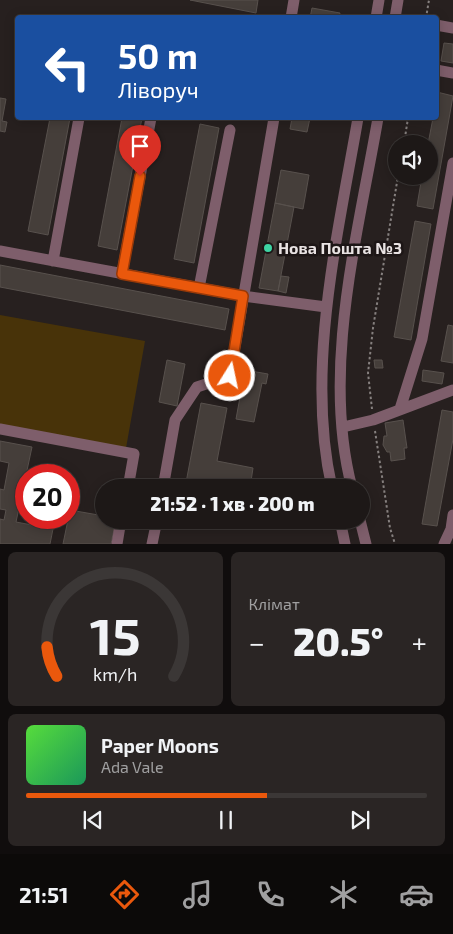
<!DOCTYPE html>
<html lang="uk">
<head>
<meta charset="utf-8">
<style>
	:root { --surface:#1d1817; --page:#2a2524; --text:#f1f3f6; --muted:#a0a0a1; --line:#3b3736; --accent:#ea580c }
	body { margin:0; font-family:"Exo 2",sans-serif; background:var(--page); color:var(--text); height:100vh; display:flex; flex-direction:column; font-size:19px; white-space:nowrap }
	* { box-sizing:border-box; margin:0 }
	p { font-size:16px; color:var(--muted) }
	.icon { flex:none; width:28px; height:28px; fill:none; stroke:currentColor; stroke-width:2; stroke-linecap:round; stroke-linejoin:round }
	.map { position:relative; height:544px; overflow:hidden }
	.details { display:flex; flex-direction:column; gap:8px; padding:8px; background:#100d0d; flex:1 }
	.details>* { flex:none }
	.guide { position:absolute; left:15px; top:15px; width:424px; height:105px; border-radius:5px; box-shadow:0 2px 12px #0003,0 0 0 1px var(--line); background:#1a4fa0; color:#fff; overflow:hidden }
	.controls { position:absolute; left:388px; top:135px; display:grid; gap:10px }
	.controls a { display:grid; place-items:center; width:50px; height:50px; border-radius:50%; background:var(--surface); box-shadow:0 2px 12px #0003,0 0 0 1px var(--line); font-size:25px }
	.speed { position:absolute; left:15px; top:464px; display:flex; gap:10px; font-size:25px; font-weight:700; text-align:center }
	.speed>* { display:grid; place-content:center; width:65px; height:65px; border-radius:50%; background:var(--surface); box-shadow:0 2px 12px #0003,0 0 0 1px var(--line); line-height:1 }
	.speed .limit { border:8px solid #d22; background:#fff; color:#111 }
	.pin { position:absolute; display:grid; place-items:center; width:42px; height:42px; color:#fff; margin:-51px -21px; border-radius:50% 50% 50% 0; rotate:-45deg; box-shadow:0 0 5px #0007 }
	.pin .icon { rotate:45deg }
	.me { position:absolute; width:55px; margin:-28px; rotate:10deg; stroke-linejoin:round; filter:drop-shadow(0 0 4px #0008) }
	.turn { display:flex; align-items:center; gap:18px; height:105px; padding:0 20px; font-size:22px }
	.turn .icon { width:65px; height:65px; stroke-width:2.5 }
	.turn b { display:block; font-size:35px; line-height:42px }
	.big { font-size:38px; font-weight:800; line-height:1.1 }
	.details .card { flex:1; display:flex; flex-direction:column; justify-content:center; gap:8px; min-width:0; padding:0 18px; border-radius:8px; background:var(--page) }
	.details .dial { align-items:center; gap:0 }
	.dial svg { height:130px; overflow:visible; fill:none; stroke:var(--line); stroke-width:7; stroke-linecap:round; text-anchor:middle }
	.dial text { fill:var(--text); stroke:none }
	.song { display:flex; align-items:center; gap:15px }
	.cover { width:60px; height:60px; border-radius:8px; background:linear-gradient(135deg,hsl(110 70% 55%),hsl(150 70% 35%)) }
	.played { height:5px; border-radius:2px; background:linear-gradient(90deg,var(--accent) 60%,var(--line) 60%) }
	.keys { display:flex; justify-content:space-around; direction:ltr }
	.heat { display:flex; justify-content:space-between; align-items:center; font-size:28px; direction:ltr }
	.details .tiles { flex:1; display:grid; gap:8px; grid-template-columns:1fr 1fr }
	.card:last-child { grid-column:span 2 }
	.trip { position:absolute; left:95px; top:479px; width:275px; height:50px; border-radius:25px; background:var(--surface); box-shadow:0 2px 12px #0003,0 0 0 1px var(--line); font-weight:800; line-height:50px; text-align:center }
	.tab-bar { display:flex; height:80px; justify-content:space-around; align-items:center; background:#0c0a09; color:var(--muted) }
	.tab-bar .icon { width:35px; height:35px }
	.tab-bar .current { color:var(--accent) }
	.tab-bar b { font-size:22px; color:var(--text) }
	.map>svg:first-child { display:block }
</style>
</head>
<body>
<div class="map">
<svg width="453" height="544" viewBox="0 0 453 544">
	<rect width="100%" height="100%" fill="#27201f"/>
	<!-- green -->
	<path fill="#483309" d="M0,315L145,341L126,448L0,426Z"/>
	<!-- building -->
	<path fill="#453e3a" stroke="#58514d" d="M190,0H258L256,13Z
		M312,8L340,13L339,18H310Z
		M444,43L453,44V63L441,61Z
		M437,92L453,96L433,209L417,206L422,176H429L428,144L433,118H436Z
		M0,98L6,99L2,121L7,122L5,132L0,131Z
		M50,118H70L48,235L28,231Z
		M122,118H142L117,250L98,246Z
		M292,118H310L307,132L290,129Z
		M200,124L219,128L194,263L174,259Z
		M281,170L309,175L303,209L275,203Z
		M275,203L294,207L278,291L259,288Z
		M415,221L431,224L411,340L394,337Z
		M0,265L229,309L225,330L0,287Z
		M281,276L289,277L286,293L278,291Z
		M448,325L453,326V363L441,361Z
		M167,360L185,364L177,406L159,402Z
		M374,360H382L383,368H375Z
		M245,370L268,374L266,384L262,383L254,422L236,419Z
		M423,370L444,373L442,384L422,381Z
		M201,403L227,408L217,461L253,468L250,488H185Z
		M442,410L453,412V439L437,526L422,524Z
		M403,420L407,448H404L405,459L391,461L390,452H387L383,445L384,436H387L385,423Z
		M0,441L32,447L16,522L53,529L50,544H0V519L4,520L6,510L0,509V489L4,490L9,463L0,461Z
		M70,510L104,516V520H116L111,544H63Z"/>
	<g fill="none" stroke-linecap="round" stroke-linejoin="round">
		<!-- path -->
		<path stroke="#86807f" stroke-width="2" stroke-dasharray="2.5 2.5" stroke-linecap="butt" d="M426,18L429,0
			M404,144L408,118
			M372,409L368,373L373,328L398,176
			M375,431L390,528L395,544"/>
		<!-- minor -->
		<path stroke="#7e5e6b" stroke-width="11" d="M291,18L294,0
			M376,18L379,0
			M395,18L398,0
			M436,25L453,28
			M436,70L453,73
			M0,251L243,296L326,307
			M53,261L79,118
			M122,273L151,118
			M199,288L230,130
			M400,409L422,339L453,163
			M343,427L373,420L453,390
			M0,429L134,454L128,488
			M163,488L175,420L197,387L230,376L274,118
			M332,488C305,370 338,234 358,118
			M352,488C321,370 358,234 378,118
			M221,520H239
			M340,520L345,544
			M360,520L366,544
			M117,544L121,520
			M152,544L157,520
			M444,544L451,529L453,515"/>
	</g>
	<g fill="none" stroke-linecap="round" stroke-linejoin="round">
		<!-- route casing -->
		<g stroke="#983908" stroke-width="12">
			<path id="route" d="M140,176L122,274L243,296L230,376"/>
		</g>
		<!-- route -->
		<use href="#route" stroke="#ea580c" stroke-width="9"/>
	</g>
	<!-- markers -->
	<circle fill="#3ed4a3" stroke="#1d1616" stroke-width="2" cx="268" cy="248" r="5"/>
	<g text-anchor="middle" stroke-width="5" stroke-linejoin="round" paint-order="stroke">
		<!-- poi labels -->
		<g font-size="16" font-weight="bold" fill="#e9e3e3" stroke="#1d1616" text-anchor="start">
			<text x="278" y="254">Нова Пошта №3</text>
		</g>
	</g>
</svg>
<div class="controls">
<a><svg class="icon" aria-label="sound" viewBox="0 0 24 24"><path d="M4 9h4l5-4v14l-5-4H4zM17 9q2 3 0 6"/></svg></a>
</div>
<div class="speed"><div class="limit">20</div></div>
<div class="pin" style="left:140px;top:176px;background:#d93025"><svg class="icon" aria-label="arrive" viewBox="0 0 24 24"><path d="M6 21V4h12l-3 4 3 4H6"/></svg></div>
<svg class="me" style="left:230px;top:376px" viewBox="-20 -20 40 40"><circle r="17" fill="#ea580c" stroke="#fff" stroke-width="3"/><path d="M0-11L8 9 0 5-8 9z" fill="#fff"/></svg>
<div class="trip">21:52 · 1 хв · 200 m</div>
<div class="guide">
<div class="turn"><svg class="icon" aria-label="left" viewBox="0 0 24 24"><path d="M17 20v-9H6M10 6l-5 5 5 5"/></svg><div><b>50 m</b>Ліворуч</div></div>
</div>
</div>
<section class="details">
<div class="tiles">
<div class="card dial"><svg viewBox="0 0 100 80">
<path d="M14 69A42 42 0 1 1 86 69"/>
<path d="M14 69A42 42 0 0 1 8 51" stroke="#ea580c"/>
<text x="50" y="56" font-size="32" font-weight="700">15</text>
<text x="50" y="72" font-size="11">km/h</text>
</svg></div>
<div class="card"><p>Клімат</p>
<div class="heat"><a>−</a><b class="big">20.5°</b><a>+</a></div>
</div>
<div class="card">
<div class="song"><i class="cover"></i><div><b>Paper Moons</b><p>Ada Vale</p></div></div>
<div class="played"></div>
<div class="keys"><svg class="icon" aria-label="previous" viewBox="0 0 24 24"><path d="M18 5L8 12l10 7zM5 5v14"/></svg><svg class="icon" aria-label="pause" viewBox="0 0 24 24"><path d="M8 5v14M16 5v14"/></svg><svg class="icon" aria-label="next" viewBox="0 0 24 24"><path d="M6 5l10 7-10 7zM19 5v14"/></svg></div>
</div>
</div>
</section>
<nav class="tab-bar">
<b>21:51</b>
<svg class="icon current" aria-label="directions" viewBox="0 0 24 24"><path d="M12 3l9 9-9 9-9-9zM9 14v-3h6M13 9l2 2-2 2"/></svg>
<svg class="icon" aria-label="music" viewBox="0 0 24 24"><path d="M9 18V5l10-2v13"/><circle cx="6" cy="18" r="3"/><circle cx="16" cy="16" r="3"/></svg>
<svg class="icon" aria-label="phone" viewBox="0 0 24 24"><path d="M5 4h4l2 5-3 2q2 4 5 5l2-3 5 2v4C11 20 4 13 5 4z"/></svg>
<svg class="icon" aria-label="climate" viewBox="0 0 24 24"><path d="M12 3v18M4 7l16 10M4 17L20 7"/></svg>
<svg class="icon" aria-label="car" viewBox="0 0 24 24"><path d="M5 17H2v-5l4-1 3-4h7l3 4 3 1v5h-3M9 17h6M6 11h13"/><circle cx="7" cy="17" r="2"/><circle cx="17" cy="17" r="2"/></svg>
</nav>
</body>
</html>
